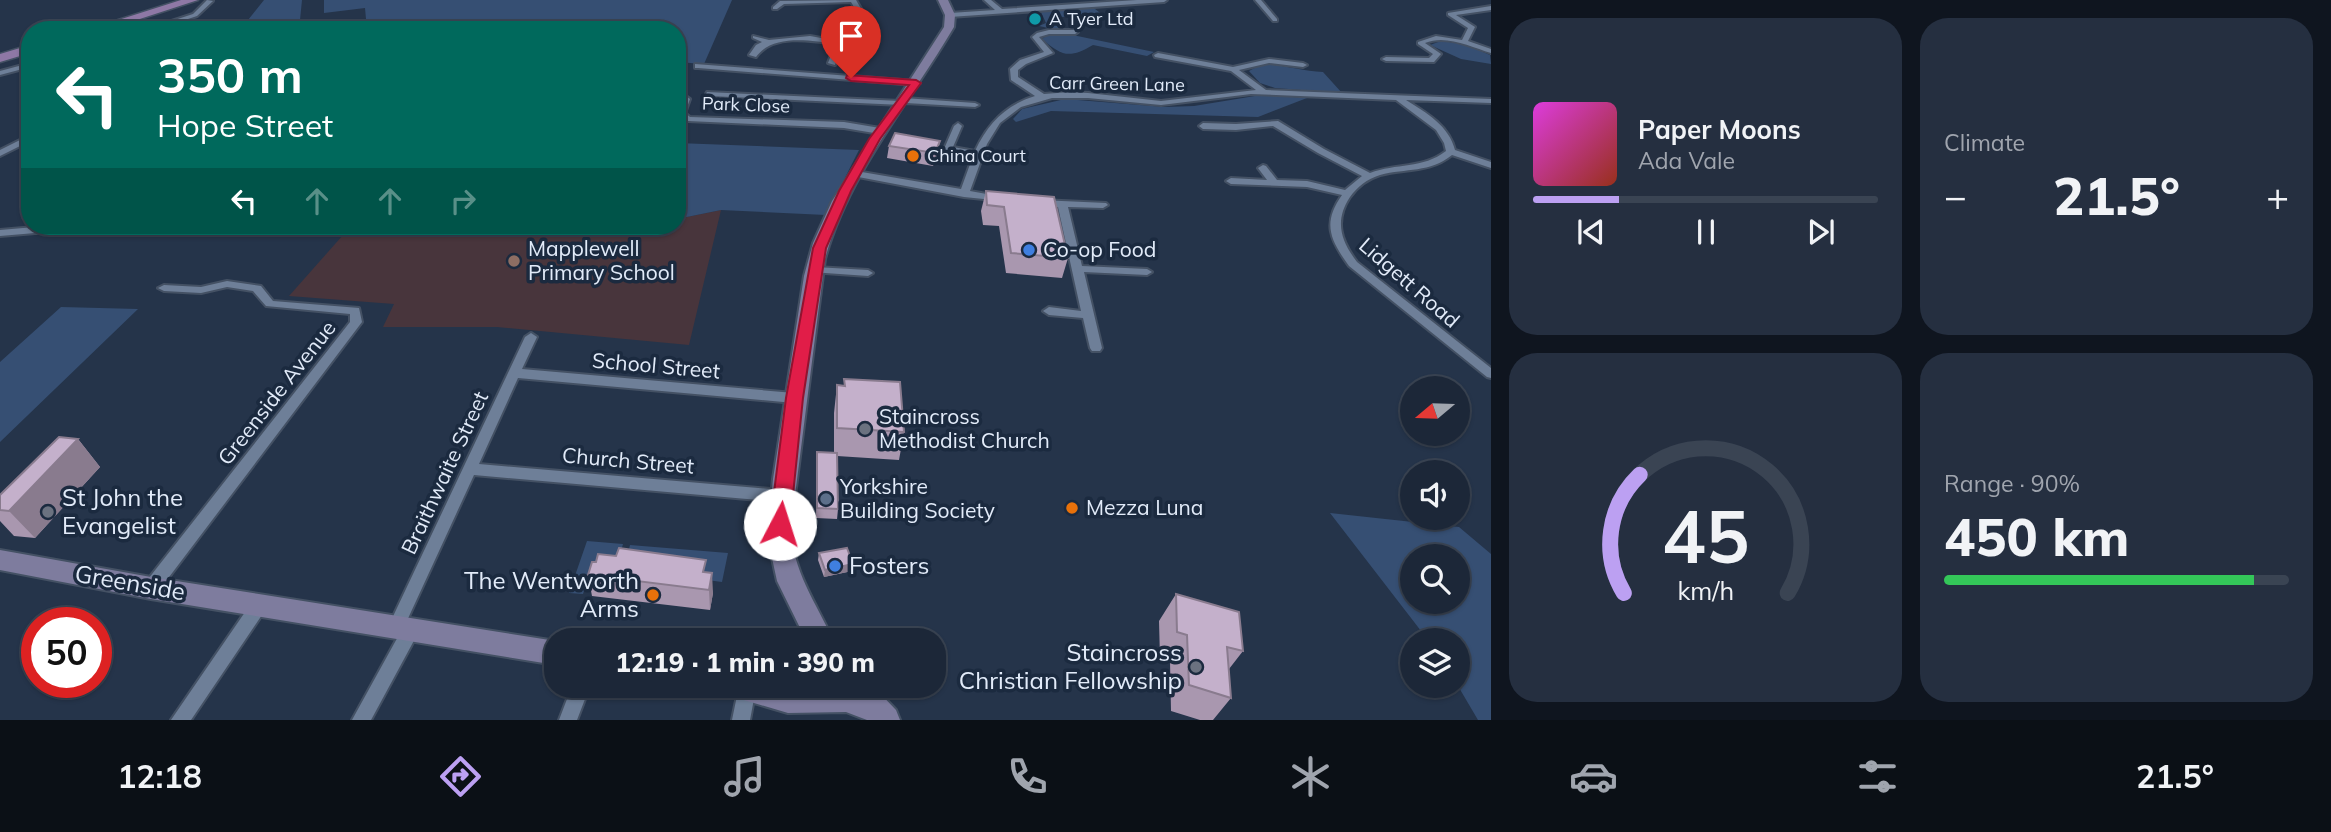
<!DOCTYPE html>
<html lang="en">
<head>
<meta charset="utf-8">
<style>
	:root { --surface:#1c2738; --page:#252f40; --text:#f1f3f6; --muted:#a0a5ae; --line:#3a4453; --accent:#bca0f2 }
	body { margin:0; font-family:Mulish,sans-serif; background:var(--page); color:var(--text); height:100vh; display:flex; flex-direction:column; font-size:26px; white-space:nowrap }
	* { box-sizing:border-box; margin:0 }
	p { font-size:23px; color:var(--muted) }
	.icon { flex:none; width:38px; height:38px; fill:none; stroke:currentColor; stroke-width:2; stroke-linecap:round; stroke-linejoin:round }
	.map { position:relative; flex:1; overflow:hidden }
	.details { display:flex; flex-direction:column; gap:18px; padding:18px; background:#0f151f; width:840px }
	.details>* { flex:none }
	.hud { position:absolute; left:21px; top:21px; width:665px; height:214px; border-radius:28px; box-shadow:0 2px 5px #0004,0 0 0 2px var(--line); background:#00695c; color:#fff; overflow:hidden }
	.needle { width:46px; rotate:251deg }
	.buttons { position:absolute; left:1400px; top:376px; display:grid; gap:14px }
	.buttons a { display:grid; place-items:center; width:70px; height:70px; border-radius:50%; background:var(--surface); box-shadow:0 2px 5px #0004,0 0 0 2px var(--line); font-size:35px }
	.speed { position:absolute; left:21px; top:607px; display:flex; gap:14px; font-size:35px; font-weight:700; text-align:center }
	.speed>* { display:grid; place-content:center; width:91px; height:91px; border-radius:50%; background:var(--surface); box-shadow:0 2px 5px #0004,0 0 0 2px var(--line); line-height:1 }
	.speed .limit { border:10px solid #d22; background:#fff; color:#111 }
	.pin { position:absolute; display:grid; place-items:center; width:60px; height:60px; color:#fff; margin:-72px -30px; border-radius:50% 50% 50% 0; rotate:-45deg; box-shadow:0 0 7px #0007 }
	.pin .icon { rotate:45deg }
	.me { position:absolute; width:77px; margin:-38px; rotate:5deg; stroke-linejoin:round; filter:drop-shadow(0 0 5px #0008) }
	.turn { display:flex; align-items:center; gap:24px; height:147px; padding:0 21px; font-size:32px }
	.turn .icon { width:91px; height:91px; stroke-width:2.5 }
	.turn b { display:block; font-size:49px; line-height:60px }
	.lanes { display:flex; align-items:center; height:66px; padding:0 21px; background:#0003; justify-content:center; gap:35px; direction:ltr }
	.lanes .off { opacity:.35 }
	.big { font-size:52px; font-weight:800; line-height:1.1 }
	.details .card { flex:1; display:flex; flex-direction:column; justify-content:center; gap:10px; min-width:0; padding:0 24px; border-radius:28px; background:var(--page) }
	.details .dial { align-items:center; gap:0 }
	.dial svg { height:182px; overflow:visible; fill:none; stroke:var(--line); stroke-width:7; stroke-linecap:round; text-anchor:middle }
	.dial text { fill:var(--text); stroke:none }
	.song { display:flex; align-items:center; gap:21px }
	.cover { width:84px; height:84px; border-radius:10px; background:linear-gradient(135deg,hsl(300 70% 55%),hsl(10 70% 35%)) }
	.played { height:7px; border-radius:4px; background:linear-gradient(90deg,var(--accent) 25%,var(--line) 25%) }
	.keys { display:flex; justify-content:space-around; direction:ltr }
	.heat { display:flex; justify-content:space-between; align-items:center; font-size:38px; direction:ltr }
	.charge { height:10px; border-radius:5px; background:linear-gradient(90deg,#34c759 90%,var(--line) 0) }
	.details .tiles { flex:1; display:grid; gap:18px; grid-template-columns:repeat(2,1fr) }
	.trip { position:absolute; left:544px; top:628px; width:402px; height:70px; border-radius:28px; background:var(--surface); box-shadow:0 2px 5px #0004,0 0 0 2px var(--line); font-weight:800; line-height:70px; text-align:center }
	.dock { display:flex; height:112px; justify-content:space-around; align-items:center; background:#0b1016; color:var(--muted) }
	.dock .icon { width:49px; height:49px }
	.dock .current { color:var(--accent) }
	.dock b { font-size:32px; color:var(--text) }
	main { display:flex; flex:1; min-height:0 }
	.map>svg:first-child { display:block }
</style>
</head>
<body>
<main>
<div class="map">
<svg width="1491" height="720" viewBox="0 0 1491 720">
	<rect width="100%" height="100%" fill="#25344a"/>
	<!-- education -->
	<path fill="#48353c" d="M721,210L689,345L497,327H383L394,304L289,296L351,226H677V219Z"/>
	<!-- green -->
	<path fill="#364f73" fill-rule="evenodd" d="M264,0H302L299,30H240Z
		M324,0H732L704,64L677,62V30H367L365,8L324,13Z
		M1091,6L1103,15L1060,17L1053,22L1059,28L1053,29L1039,26L1046,23L1041,12Z
		M1050,33H1063L1154,52L1147,56L1093,45C1069,59 1062,56 1042,39Z
		M1441,41L1464,44L1490,55L1491,64L1461,59L1430,45Z
		M1262,64C1283,65 1302,71 1323,72L1342,93L1275,88L1260,83L1249,71Z
		M1261,95L1307,98L1258,117L1051,111L1016,122L1013,119L1022,109L1065,99L1165,107L1194,106Z
		M677,143L859,150L826,215L721,210L677,219Z
		M61,307L138,309L0,442V362Z
		M1330,513L1459,527L1491,554V720H1478L1458,686V640H1428ZM1412,556H1458V602H1412Z
		M587,541L623,544L618,562L600,583L587,581L583,594L569,593Z
		M630,545L728,553L722,582L624,569Z"/>
	<g fill="none" stroke-linecap="round" stroke-linejoin="round">
		<!-- street casing -->
		<g stroke="#445164" stroke-width="4">
			<path id="street" d="M207,0L213,1L197,16L155,30H144L193,14Z
				M856,0L870,24L867,29L842,44L835,65L828,63L835,44C810,40 772,34 756,57L749,55L756,45L762,42L753,38V36L769,40L810,36L838,41L862,27L864,24L851,2L784,4L777,9H773V7L780,1Z
				M984,0H991L1002,9L1137,0H1167L1164,2L950,17L947,15L950,13L995,10Z
				M1255,0H1261L1277,19V21H1273Z
				M1491,6V10L1456,15L1475,27L1468,41L1491,49V53C1471,47 1446,34 1425,43L1441,54L1434,62L1386,61L1382,59L1386,57L1429,58L1433,54L1418,44V42L1436,36L1462,40L1468,28L1448,15V13Z
				M1049,30H1075L1078,32L1075,34H1049L1039,37L1053,53L1026,64L1018,70V77L1044,94L1070,92L1088,93L1161,101L1256,90L1231,71L1155,57L1154,55L1158,53L1233,67L1269,59L1303,63L1307,65L1303,67L1269,63L1239,70L1266,90L1491,99V103L1406,100C1427,113 1449,126 1455,150L1491,162V168L1452,155C1430,173 1406,168 1380,175C1367,179 1357,187 1350,197C1334,221 1341,241 1357,262L1491,368V378L1487,377L1349,266C1330,240 1322,223 1342,195L1307,187L1231,184L1226,181L1231,178L1267,180L1258,168L1263,165L1266,166L1277,180L1307,181L1345,190L1362,176L1318,153L1273,126L1236,130L1203,129L1199,126L1203,123L1236,124L1278,121L1324,149L1370,173C1396,163 1423,169 1446,151L1444,143L1436,130L1396,100L1251,94L1161,105L1088,98H1052L1021,107L1000,123L987,144L970,191L1003,197V201L964,197L853,176L851,174L856,171L961,189L973,156L948,152L944,149L954,126L958,123L962,126L953,147L975,151C988,123 1006,105 1035,96L1011,80L1010,69L1020,60L1044,52L1032,37L1037,33Z
				M30,63V67L0,75V71Z
				M695,64L916,81L920,83L916,85L698,68H695Z
				M677,90L690,99L685,113L690,117L844,122L880,128L884,131L880,134L844,128L688,121L677,115L682,100L677,96Z
				M707,92L900,101L904,98L975,103L979,105L975,107L906,103L902,105L710,96L706,94Z
				M30,135V141L0,156V150Z
				M1040,200L1106,203L1108,205L1103,208L1068,207L1082,266L1147,269L1152,272L1147,275L1084,272L1102,348L1100,351H1092L1090,348L1083,318L1049,315L1043,311L1049,307L1081,311L1058,207L1037,205L1035,203Z
				M35,227H121L126,230L121,233H35L0,236V230Z
				M815,267L868,270L873,273L868,276L811,272L810,270L811,268Z
				M227,281L261,286L273,301L359,308L362,322L157,593L151,595L145,593L143,588L145,583L350,322V314L266,306L253,291L227,287L201,293L164,291L158,288L164,285L201,287Z
				M531,333L537,337L522,369L794,393L799,395L800,398L799,401L794,403L518,378L479,464L782,490L787,492L789,496L787,500L782,502L474,475L405,625L411,622L417,625L419,630L417,635L371,720H352L400,633L396,635L390,632L388,627L525,337Z
				M260,597L266,599L268,604L266,609L191,720H171L254,599Z
				M572,686H590L577,720H559Z
				M739,686H755L756,688L750,720H732Z"/>
		</g>
		<!-- secondary casing -->
		<g stroke="#445164" stroke-width="4">
			<path id="secondary" d="M938,0H948L955,15L954,27C910,102 848,174 825,259L791,527C792,571 816,602 833,640H806L777,581L767,535L773,479L804,276L813,243L832,201L944,27L945,15Z
				M0,550L151,577L556,641V665L151,599L0,570Z
				M723,686H873L896,710L900,720H867L846,712L788,713L727,695Z"/>
		</g>
		<!-- primary casing -->
		<g stroke="#445164" stroke-width="3">
			<path id="primary" d="M181,0H198L106,30H87Z
				M30,45V53L0,62V54Z"/>
		</g>
		<!-- street -->
		<use href="#street" fill="#6e7f98" fill-rule="evenodd"/>
		<!-- secondary -->
		<use href="#secondary" fill="#7e7c9e" fill-rule="evenodd"/>
		<!-- primary -->
		<use href="#primary" fill="#8e78a5" fill-rule="evenodd"/>
	</g>
	<!-- wall -->
	<path fill="#a997af" d="M889,146L938,153L933,166L887,158Z
		M986,191L1068,258L1062,278L1006,273L999,226L983,225L981,211Z
		M844,379L904,432L899,460L837,456L838,509L837,519L816,518L817,452L834,453V413L837,385L844,386Z
		M78,439L100,467L35,538L14,536L0,521V495Z
		M819,553L852,571L824,577L818,560Z
		M707,572L713,593L710,610L592,596L588,575Z
		M1176,594L1243,651L1229,669L1231,698L1213,720H1200L1171,711L1170,661L1160,658L1159,621Z"/>
	<!-- shaded-wall -->
	<path fill="#897b8e" d="M940,141L938,153L933,166L935,153Z
		M78,439L100,467L35,538L9,511Z
		M853,564L852,571L824,577L825,570Z
		M712,573L713,593L710,610L709,590Z"/>
	<!-- building -->
	<path fill="#c4b0cb" stroke="#897b8e" stroke-width="2" d="M895,133L940,141L935,153L889,146Z
		M986,191L1054,197L1068,258L1011,253L1004,207L987,205Z
		M844,379L900,382L904,432L837,428V385L845,386Z
		M59,437L78,439L9,511L0,510V495Z
		M817,452L837,453L838,509L817,508Z
		M619,548L706,560L703,572L712,573L709,590L588,575L592,562H596L598,554L616,556Z
		M847,548L853,564L825,570L819,553Z
		M1176,594L1239,612L1243,651L1227,647L1231,698L1189,685L1187,635L1177,632Z"/>
	<!-- route -->
	<path fill="#e11d48" stroke="#92132f" stroke-width="2" d="M847,75L916,80L921,83L880,139L851,191L826,248L803,398L790,524L787,530L780,532L773,530L770,524L786,398L813,248L839,191L869,139L909,85L851,81L846,78Z"/>
	<!-- markers -->
	<circle fill="#0f9aa8" stroke="#1b2a3f" stroke-width="2.5" cx="1035" cy="19" r="7"/>
	<g fill="#e8710a" stroke="#1b2a3f" stroke-width="2.5">
		<circle cx="913" cy="156" r="7"/>
		<circle cx="1072" cy="508" r="7"/>
		<circle cx="653" cy="595" r="7"/>
	</g>
	<g fill="#3f7fe0" stroke="#1b2a3f" stroke-width="2.5">
		<circle cx="1029" cy="250" r="7"/>
		<circle cx="835" cy="566" r="7"/>
	</g>
	<circle fill="#8d6e63" stroke="#1b2a3f" stroke-width="2.5" cx="514" cy="261" r="7"/>
	<g fill="#6b7280" stroke="#1b2a3f" stroke-width="2.5">
		<circle cx="865" cy="429" r="7"/>
		<circle cx="48" cy="512" r="7"/>
		<circle cx="1196" cy="667" r="7"/>
	</g>
	<circle fill="#5c6f8a" stroke="#1b2a3f" stroke-width="2.5" cx="826" cy="499" r="7"/>
	<g text-anchor="middle" stroke-width="7" stroke-linejoin="round" paint-order="stroke">
		<!-- far-poi labels -->
		<g font-size="18" fill="#e2ebf9" stroke="#1b2a3f" text-anchor="start">
			<text x="1049" y="25">A Tyer Ltd</text>
			<text x="927" y="162">China Court</text>
		</g>
		<!-- far-street labels -->
		<g font-size="18" fill="#e2ebf9" stroke="#1b2a3f">
			<text transform="translate(1117 84) rotate(1)" y="6">Carr Green Lane</text>
			<text transform="translate(746 105) rotate(2)" y="6">Park Close</text>
		</g>
		<!-- poi labels -->
		<g font-size="21" fill="#e2ebf9" stroke="#1b2a3f" text-anchor="start">
			<text x="528" y="256">Mapplewell<tspan x="528" dy="24">Primary School</tspan></text>
			<text x="1043" y="257">Co-op Food</text>
			<text x="879" y="424">Staincross<tspan x="879" dy="24">Methodist Church</tspan></text>
			<text x="840" y="494">Yorkshire<tspan x="840" dy="24">Building Society</tspan></text>
			<text x="1086" y="515">Mezza Luna</text>
		</g>
		<!-- street labels -->
		<g font-size="21" fill="#e2ebf9" stroke="#1b2a3f">
			<text transform="translate(1409 283) rotate(41)" y="7">Lidgett Road</text>
			<text transform="translate(656 366) rotate(5)" y="7">School Street</text>
			<text transform="translate(277 393) rotate(-52)" y="7">Greenside Avenue</text>
			<text transform="translate(628 461) rotate(5)" y="7">Church Street</text>
			<text transform="translate(445 473) rotate(-65)" y="7">Braithwaite Street</text>
		</g>
		<!-- near-poi labels -->
		<g font-size="24" fill="#e2ebf9" stroke="#1b2a3f" text-anchor="start">
			<text x="62" y="506">St John the<tspan x="62" dy="28">Evangelist</tspan></text>
			<text x="849" y="574">Fosters</text>
			<text x="639" y="589" text-anchor="end">The Wentworth<tspan x="639" dy="28">Arms</tspan></text>
			<text x="1182" y="661" text-anchor="end">Staincross<tspan x="1182" dy="28">Christian Fellowship</tspan></text>
		</g>
		<!-- near-street labels -->
		<g font-size="24" fill="#e2ebf9" stroke="#1b2a3f">
			<text transform="translate(130 583) rotate(10)" y="8">Greenside</text>
		</g>
	</g>
</svg>
<div class="buttons">
<a><svg class="needle" viewBox="-14 -14 28 28"><path d="M0-13l5 13h-10z" fill="#e53935"/><path d="M0 13l5-13h-10z" fill="#a0a5ae"/></svg></a>
<a><svg class="icon" aria-label="sound" viewBox="0 0 24 24"><path d="M4 9h4l5-4v14l-5-4H4zM17 9q2 3 0 6"/></svg></a>
<a><svg class="icon" aria-label="search" viewBox="0 0 24 24"><circle cx="10" cy="10" r="6"/><path d="M15 15l6 6"/></svg></a>
<a><svg class="icon" aria-label="layers" viewBox="0 0 24 24"><path d="M12 4l9 5-9 5-9-5zM3 14l9 5 9-5"/></svg></a>
</div>
<div class="speed"><div class="limit">50</div></div>
<div class="pin" style="left:851px;top:78px;background:#d93025"><svg class="icon" aria-label="arrive" viewBox="0 0 24 24"><path d="M6 21V4h12l-3 4 3 4H6"/></svg></div>
<svg class="me" style="left:780px;top:524px" viewBox="-20 -20 40 40"><circle r="19" fill="#fff"/><path d="M0-13L10 11 0 6-10 11z" fill="#e11d48"/></svg>
<div class="trip">12:19 · 1 min · 390 m</div>
<div class="hud">
<div class="turn"><svg class="icon" aria-label="left" viewBox="0 0 24 24"><path d="M17 20v-9H6M10 6l-5 5 5 5"/></svg><div><b>350 m</b>Hope Street</div></div>
<div class="lanes"><svg class="icon" aria-label="left" viewBox="0 0 24 24"><path d="M17 20v-9H6M10 6l-5 5 5 5"/></svg><svg class="icon off" aria-label="ahead" viewBox="0 0 24 24"><path d="M12 20V5M6 11l6-6 6 6"/></svg><svg class="icon off" aria-label="ahead" viewBox="0 0 24 24"><path d="M12 20V5M6 11l6-6 6 6"/></svg><svg class="icon off" aria-label="right" viewBox="0 0 24 24"><path d="M7 20v-9h11M14 6l5 5-5 5"/></svg></div>
</div>
</div>
<section class="details">
<div class="tiles">
<div class="card">
<div class="song"><i class="cover"></i><div><b>Paper Moons</b><p>Ada Vale</p></div></div>
<div class="played"></div>
<div class="keys"><svg class="icon" aria-label="previous" viewBox="0 0 24 24"><path d="M18 5L8 12l10 7zM5 5v14"/></svg><svg class="icon" aria-label="pause" viewBox="0 0 24 24"><path d="M8 5v14M16 5v14"/></svg><svg class="icon" aria-label="next" viewBox="0 0 24 24"><path d="M6 5l10 7-10 7zM19 5v14"/></svg></div>
</div>
<div class="card"><p>Climate</p>
<div class="heat"><a>−</a><b class="big">21.5°</b><a>+</a></div>
</div>
<div class="card dial"><svg viewBox="0 0 100 80">
<path d="M14 69A42 42 0 1 1 86 69"/>
<path d="M14 69A42 42 0 0 1 21 17" stroke="#bca0f2"/>
<text x="50" y="56" font-size="32" font-weight="700">45</text>
<text x="50" y="72" font-size="11">km/h</text>
</svg></div>
<div class="card"><p>Range · 90%</p><b class="big">450 km</b><div class="charge"></div></div>
</div>
</section>
</main>
<nav class="dock">
<b>12:18</b>
<svg class="icon current" aria-label="directions" viewBox="0 0 24 24"><path d="M12 3l9 9-9 9-9-9zM9 14v-3h6M13 9l2 2-2 2"/></svg>
<svg class="icon" aria-label="music" viewBox="0 0 24 24"><path d="M9 18V5l10-2v13"/><circle cx="6" cy="18" r="3"/><circle cx="16" cy="16" r="3"/></svg>
<svg class="icon" aria-label="phone" viewBox="0 0 24 24"><path d="M5 4h4l2 5-3 2q2 4 5 5l2-3 5 2v4C11 20 4 13 5 4z"/></svg>
<svg class="icon" aria-label="climate" viewBox="0 0 24 24"><path d="M12 3v18M4 7l16 10M4 17L20 7"/></svg>
<svg class="icon" aria-label="car" viewBox="0 0 24 24"><path d="M5 17H2v-5l4-1 3-4h7l3 4 3 1v5h-3M9 17h6M6 11h13"/><circle cx="7" cy="17" r="2"/><circle cx="17" cy="17" r="2"/></svg>
<svg class="icon" aria-label="filters" viewBox="0 0 24 24"><path d="M4 7h16M4 17h16"/><circle cx="9" cy="7" r="2"/><circle cx="15" cy="17" r="2"/></svg>
<b>21.5°</b>
</nav>
</body>
</html>
